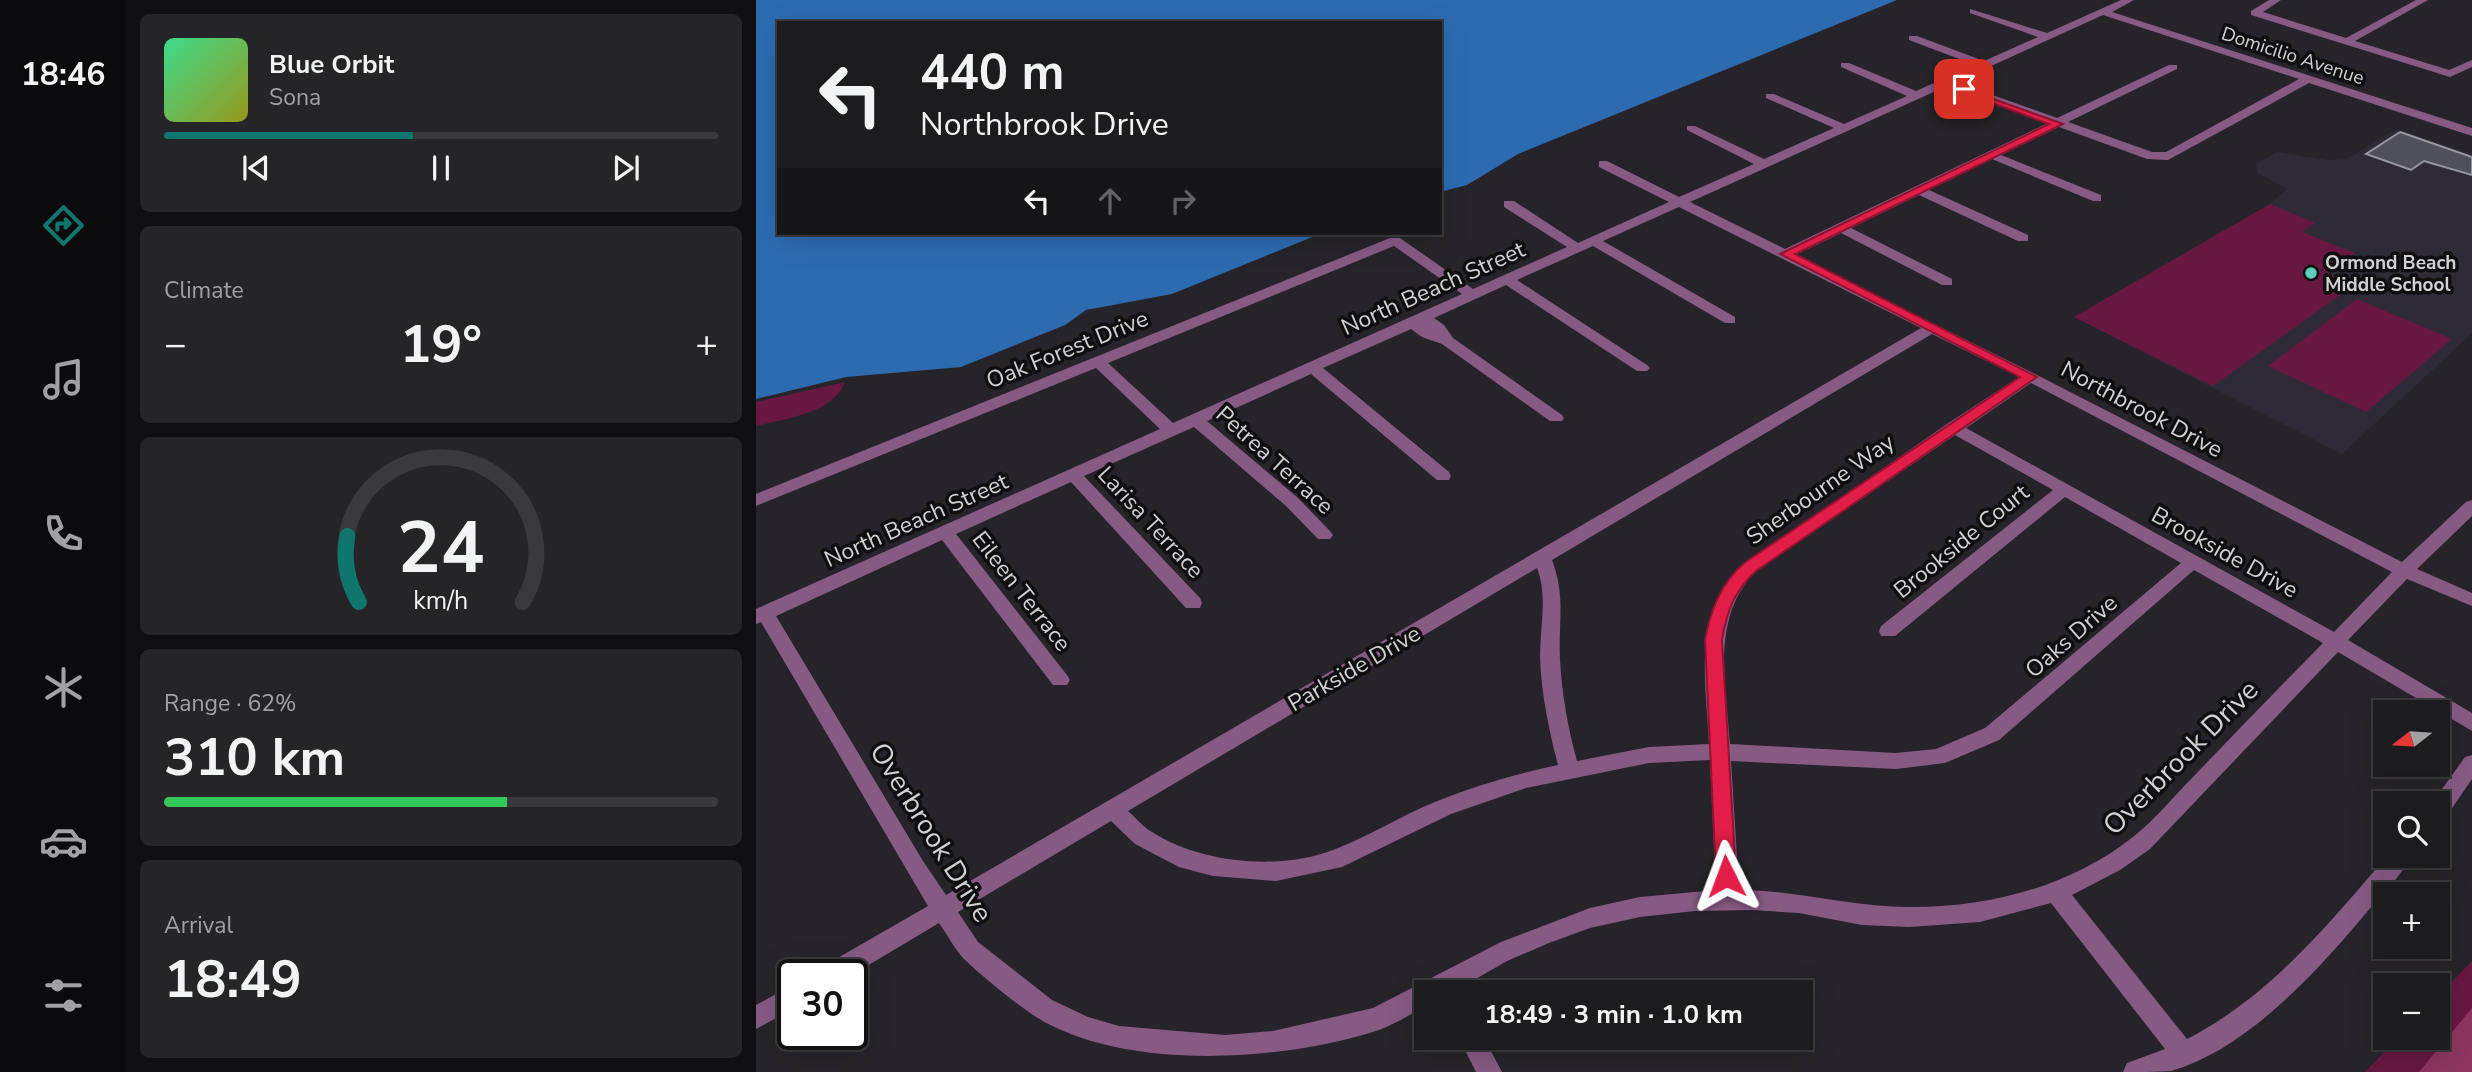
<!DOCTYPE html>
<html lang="en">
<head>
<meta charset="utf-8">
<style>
	:root { --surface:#1c1b20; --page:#252429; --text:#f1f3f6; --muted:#a0a1a5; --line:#3a393e; --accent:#0f766e }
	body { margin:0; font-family:"Nunito Sans",sans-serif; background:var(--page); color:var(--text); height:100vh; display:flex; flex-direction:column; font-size:26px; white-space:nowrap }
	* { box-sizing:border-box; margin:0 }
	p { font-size:23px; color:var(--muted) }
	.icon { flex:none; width:38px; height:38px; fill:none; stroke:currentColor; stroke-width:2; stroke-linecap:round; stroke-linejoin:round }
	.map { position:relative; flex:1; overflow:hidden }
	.sheet { display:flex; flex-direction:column; gap:14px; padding:14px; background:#0f0f12; width:630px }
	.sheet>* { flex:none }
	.guide { position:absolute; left:21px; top:21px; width:665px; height:214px; border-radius:0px; box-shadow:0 7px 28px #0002,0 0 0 2px var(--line); background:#1c1b20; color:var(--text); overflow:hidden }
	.needle { width:46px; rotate:253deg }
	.controls { position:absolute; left:1617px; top:700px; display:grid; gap:14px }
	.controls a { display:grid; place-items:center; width:77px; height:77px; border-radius:0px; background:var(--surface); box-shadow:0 7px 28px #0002,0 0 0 2px var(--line); font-size:35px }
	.speed { position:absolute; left:21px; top:959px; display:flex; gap:14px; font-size:35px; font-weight:700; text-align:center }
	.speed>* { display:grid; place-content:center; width:91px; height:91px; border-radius:50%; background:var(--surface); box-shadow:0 7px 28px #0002,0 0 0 2px var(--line); line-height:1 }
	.speed .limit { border:4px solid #111; border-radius:10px; background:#fff; color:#111 }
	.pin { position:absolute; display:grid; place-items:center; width:60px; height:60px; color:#fff; margin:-30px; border-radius:14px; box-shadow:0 4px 10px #0006 }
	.me { position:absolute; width:77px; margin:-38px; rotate:357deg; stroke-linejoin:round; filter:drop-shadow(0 0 5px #0008) }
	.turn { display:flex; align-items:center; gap:24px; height:147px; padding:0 28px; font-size:32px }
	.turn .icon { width:91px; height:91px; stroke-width:2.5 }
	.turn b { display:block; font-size:49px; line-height:60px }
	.lanes { display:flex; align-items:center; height:66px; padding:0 28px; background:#0003; justify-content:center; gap:35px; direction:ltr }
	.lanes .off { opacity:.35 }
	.big { font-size:52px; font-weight:700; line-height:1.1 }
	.sheet .tile { flex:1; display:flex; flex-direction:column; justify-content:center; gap:10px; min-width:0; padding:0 24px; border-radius:10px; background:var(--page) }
	.sheet .dial { align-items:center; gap:0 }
	.dial svg { height:182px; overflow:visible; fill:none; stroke:var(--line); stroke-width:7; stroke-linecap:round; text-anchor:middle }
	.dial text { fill:var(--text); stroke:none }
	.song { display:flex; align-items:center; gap:21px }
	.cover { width:84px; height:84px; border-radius:10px; background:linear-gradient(135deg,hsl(150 70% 55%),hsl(60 70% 35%)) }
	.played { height:7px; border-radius:4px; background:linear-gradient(90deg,var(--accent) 45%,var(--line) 45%) }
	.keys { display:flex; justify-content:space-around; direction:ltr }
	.heat { display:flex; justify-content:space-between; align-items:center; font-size:38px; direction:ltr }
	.charge { height:10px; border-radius:5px; background:linear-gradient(90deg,#34c759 62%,var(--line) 0) }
	.trip { position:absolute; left:658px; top:980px; width:399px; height:70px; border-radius:0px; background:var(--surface); box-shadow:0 7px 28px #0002,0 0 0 2px var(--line); font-weight:700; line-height:70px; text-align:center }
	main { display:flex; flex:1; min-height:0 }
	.tabs { display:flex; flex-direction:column; width:126px; justify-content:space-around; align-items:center; background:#0b0b0d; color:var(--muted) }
	.tabs .icon { width:49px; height:49px }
	.tabs .on { color:var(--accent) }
	.tabs b { font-size:32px; color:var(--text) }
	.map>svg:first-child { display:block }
</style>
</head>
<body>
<main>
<nav class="tabs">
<b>18:46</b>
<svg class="icon on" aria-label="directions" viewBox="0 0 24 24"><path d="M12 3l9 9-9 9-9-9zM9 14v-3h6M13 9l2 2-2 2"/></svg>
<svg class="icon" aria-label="music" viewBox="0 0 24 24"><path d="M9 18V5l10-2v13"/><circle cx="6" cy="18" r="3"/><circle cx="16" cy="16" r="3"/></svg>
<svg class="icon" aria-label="phone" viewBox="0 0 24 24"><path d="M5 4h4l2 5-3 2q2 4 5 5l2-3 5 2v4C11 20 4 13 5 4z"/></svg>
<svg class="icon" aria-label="climate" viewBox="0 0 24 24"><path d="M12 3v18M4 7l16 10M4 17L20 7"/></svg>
<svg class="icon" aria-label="car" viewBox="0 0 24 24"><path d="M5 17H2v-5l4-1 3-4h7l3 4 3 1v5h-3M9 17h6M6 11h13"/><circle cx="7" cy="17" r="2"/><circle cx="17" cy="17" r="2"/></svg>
<svg class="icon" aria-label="filters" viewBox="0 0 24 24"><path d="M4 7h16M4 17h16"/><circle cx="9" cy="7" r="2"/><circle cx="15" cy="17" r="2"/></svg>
</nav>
<section class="sheet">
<div class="tile">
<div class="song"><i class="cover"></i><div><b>Blue Orbit</b><p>Sona</p></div></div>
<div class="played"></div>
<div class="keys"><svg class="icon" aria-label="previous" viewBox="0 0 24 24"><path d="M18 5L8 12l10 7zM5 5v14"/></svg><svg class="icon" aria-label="pause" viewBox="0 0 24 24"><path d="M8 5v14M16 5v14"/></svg><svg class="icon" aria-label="next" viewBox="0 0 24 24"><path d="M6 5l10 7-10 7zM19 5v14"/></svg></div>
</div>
<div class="tile"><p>Climate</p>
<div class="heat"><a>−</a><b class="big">19°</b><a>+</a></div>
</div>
<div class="tile dial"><svg viewBox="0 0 100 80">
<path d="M14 69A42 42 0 1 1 86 69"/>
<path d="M14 69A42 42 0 0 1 9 40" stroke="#0f766e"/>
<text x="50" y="56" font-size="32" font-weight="700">24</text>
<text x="50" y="72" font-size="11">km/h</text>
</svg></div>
<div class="tile"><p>Range · 62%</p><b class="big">310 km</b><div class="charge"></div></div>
<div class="tile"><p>Arrival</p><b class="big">18:49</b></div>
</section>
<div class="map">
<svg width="1716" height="1072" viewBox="0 0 1716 1072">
	<rect width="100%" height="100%" fill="#26242a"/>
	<!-- built -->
	<path fill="#2f2b36" d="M1640,129L1716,154V333L1586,454L1318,317L1514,204L1531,189L1502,173L1500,164L1521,152L1571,160L1591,159Z"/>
	<!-- green -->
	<path fill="#681741" d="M1514,204L1559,223L1546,232L1599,253L1572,272L1546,262L1598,285L1457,386L1318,317Z
		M1601,299L1696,339L1610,412L1512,366Z
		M89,382C76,414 31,418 0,426V402Z
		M1716,961V1072H1609L1642,1038H1682V996Z"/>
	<!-- forest -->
	<path fill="#8d365f" d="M1716,1008V1072H1663Z"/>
	<!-- water -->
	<path fill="#2d6bb1" d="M0,0H1141L762,154L711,185L684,192V23H23V233H566L416,294L330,310L309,325L205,367L90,377L0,399Z"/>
	<!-- building -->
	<path fill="#505158" stroke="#96979f" stroke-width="2" d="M1644,132L1716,157V175L1668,161L1655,170L1610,154Z"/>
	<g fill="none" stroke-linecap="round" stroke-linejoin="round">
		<!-- minor -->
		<path fill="#875a84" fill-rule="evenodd" d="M1365,0H1378L1356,12L1716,128V136L1553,83L1412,160L1391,159L1303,127L1245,155L1345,195V201H1337L1236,159L1173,190L1272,235V241H1262L1163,195L1095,228L1196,279V285H1186L1085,233L1039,255L1279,374L1646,562L1710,502L1716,500V516L1661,569L1716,593V606L1651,579L1592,640L1716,713V731L1582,652L1394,849L1364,870L1316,895L1431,1039C1513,997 1572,925 1631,856H1655C1647,874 1629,891 1616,906C1566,966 1493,1049 1415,1071C1401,1072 1382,1072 1367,1072L1371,1063L1409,1049L1295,903L1224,922L1153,927L1106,925L1043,913L996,910L939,911L884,917L834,928L793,943L751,961L697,992H670V1006C655,1014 639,1024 623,1030C526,1062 365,1072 277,1015C254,999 228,978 207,958C198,948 191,934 183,923L96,975H62L66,967L172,906L5,622L0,624V609L404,429L340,368L0,506V494L634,238H644L717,289L811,247L748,207V201H758L822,243L913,202L843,167V161H851L923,197L998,164L931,130V126H939L1008,159L1078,128L1010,98V94H1018L1088,124L1151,96L1085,67V63H1093L1160,91L1219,65L1153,40V36H1161L1228,61L1282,37L1214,13V9L1291,33ZM1347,15L1543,79L1410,152H1396L1312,122L1421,69V65H1413L1301,118L1200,82ZM1191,86L1292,123L1029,249L934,202ZM923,207L1165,328L190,895L167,861L20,616L186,540L297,685H311L314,680L311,675L200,534L315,482L430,608H444L446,603L444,598L328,476L438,427L530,506L562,539H574L577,535L574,531L542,498L451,421L555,374L681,480H693L695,476L693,472L567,368L655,329L666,337L686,344L794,421H806L808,418L806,415L697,338L688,325L678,318L750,285L881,371H891L894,368L891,365L761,280L837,246L969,323H979V317L847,241ZM638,246L706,294L417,423L352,363ZM1176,334L1263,377L1191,424L980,571C937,622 950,682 953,744L893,747L821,761C812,728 806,695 804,660C802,623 810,597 796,560ZM1275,383L1636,572L1578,632L1210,428ZM1199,435L1297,490L1125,626L1123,631L1125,636H1139L1309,497L1425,563L1229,728L1180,749L1140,753L974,744C970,685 954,618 1000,571ZM781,568C792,597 784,626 784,656C785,693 793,730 802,765C760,774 718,786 679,802C644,816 612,837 577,850C523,871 444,863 396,832C387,827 380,818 372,811ZM1438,570L1567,643C1523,688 1480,732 1437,777C1417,797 1399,820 1377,837C1314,887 1231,908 1152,907C1095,907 1040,890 983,890L975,761L1140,769L1189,763L1243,740ZM954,760L960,890L884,897L834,908L745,942L617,1008L517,1031L469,1035L363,1026L332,1017L296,1000L222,942L202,912L355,821L379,844L423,867L457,876L520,881L586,867L695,814L770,788L893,763Z
			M1513,0H1525L1507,12L1590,38L1660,0H1672L1599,41L1693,70L1716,60V67L1694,77L1495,15V11Z
			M1716,755V779L1690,817L1682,820V803H1676L1709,757Z
			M37,985V1009L0,1029V1005Z
			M703,1038H728L746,1072H720Z"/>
	</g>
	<!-- route -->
	<path fill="#e11d48" stroke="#92132f" stroke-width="2" d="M1204,87L1307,124L1039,254L1281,377L1000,571C978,591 971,611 966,640L980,876L977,882L970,884L963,882L960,876L949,640C955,609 964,585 988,563L1264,377L1024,254L1293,124L1204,91Z"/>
	<!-- markers -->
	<circle fill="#5eceb8" stroke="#0f0e10" stroke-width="2.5" cx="1555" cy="273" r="7"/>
	<g text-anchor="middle" stroke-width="7" stroke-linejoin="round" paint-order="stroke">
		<!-- far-street labels -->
		<g font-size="19" fill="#d2d0d4" stroke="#0f0e10">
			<text transform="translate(1537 55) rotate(18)" y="7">Domicilio Avenue</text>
		</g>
		<!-- far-poi labels -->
		<g font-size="19" font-weight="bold" fill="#d2d0d4" stroke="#0f0e10" text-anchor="start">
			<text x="1569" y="269">Ormond Beach<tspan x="1569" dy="22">Middle School</tspan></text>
		</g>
		<!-- street labels -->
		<g font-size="23" fill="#d2d0d4" stroke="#0f0e10">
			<text transform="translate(677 288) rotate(-24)" y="8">North Beach Street</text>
			<text transform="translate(311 349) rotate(-22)" y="8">Oak Forest Drive</text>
			<text transform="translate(1386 409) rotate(28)" y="8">Northbrook Drive</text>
			<text transform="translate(519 460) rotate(42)" y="8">Petrea Terrace</text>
			<text transform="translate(1064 489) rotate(-35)" y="8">Sherbourne Way</text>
			<text transform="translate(160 520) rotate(-24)" y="8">North Beach Street</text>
			<text transform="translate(395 522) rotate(47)" y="8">Larisa Terrace</text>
			<text transform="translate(1205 541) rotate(-39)" y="8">Brookside Court</text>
			<text transform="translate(1469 552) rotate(29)" y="8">Brookside Drive</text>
			<text transform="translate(266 591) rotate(52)" y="8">Eileen Terrace</text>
			<text transform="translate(1315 636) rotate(-41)" y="8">Oaks Drive</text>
			<text transform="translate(598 668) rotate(-30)" y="8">Parkside Drive</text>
		</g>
		<!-- near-street labels -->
		<g font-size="28" fill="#d2d0d4" stroke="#0f0e10">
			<text transform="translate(1424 757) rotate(-45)" y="10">Overbrook Drive</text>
			<text transform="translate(176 832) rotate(58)" y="10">Overbrook Drive</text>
		</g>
	</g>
</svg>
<div class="controls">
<a><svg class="needle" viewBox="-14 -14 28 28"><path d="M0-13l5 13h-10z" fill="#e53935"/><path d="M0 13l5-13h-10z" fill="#a0a1a5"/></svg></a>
<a><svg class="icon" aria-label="search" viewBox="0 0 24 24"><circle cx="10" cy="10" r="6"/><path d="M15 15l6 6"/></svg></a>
<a>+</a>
<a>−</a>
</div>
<div class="speed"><div class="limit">30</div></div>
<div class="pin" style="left:1208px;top:89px;background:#d93025"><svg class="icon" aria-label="arrive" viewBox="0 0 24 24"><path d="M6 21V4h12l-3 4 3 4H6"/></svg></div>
<svg class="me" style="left:970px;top:876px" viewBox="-20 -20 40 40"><path d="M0-17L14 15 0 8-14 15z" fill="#e11d48" stroke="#fff" stroke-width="4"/></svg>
<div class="trip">18:49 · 3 min · 1.0 km</div>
<div class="guide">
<div class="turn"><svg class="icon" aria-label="left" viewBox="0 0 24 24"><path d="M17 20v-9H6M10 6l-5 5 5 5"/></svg><div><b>440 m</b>Northbrook Drive</div></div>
<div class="lanes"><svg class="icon" aria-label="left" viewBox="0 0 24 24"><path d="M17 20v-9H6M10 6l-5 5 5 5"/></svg><svg class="icon off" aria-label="ahead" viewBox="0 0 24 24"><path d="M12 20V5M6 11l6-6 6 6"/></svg><svg class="icon off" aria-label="right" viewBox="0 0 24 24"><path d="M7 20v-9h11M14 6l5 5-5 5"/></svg></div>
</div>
</div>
</main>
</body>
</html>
